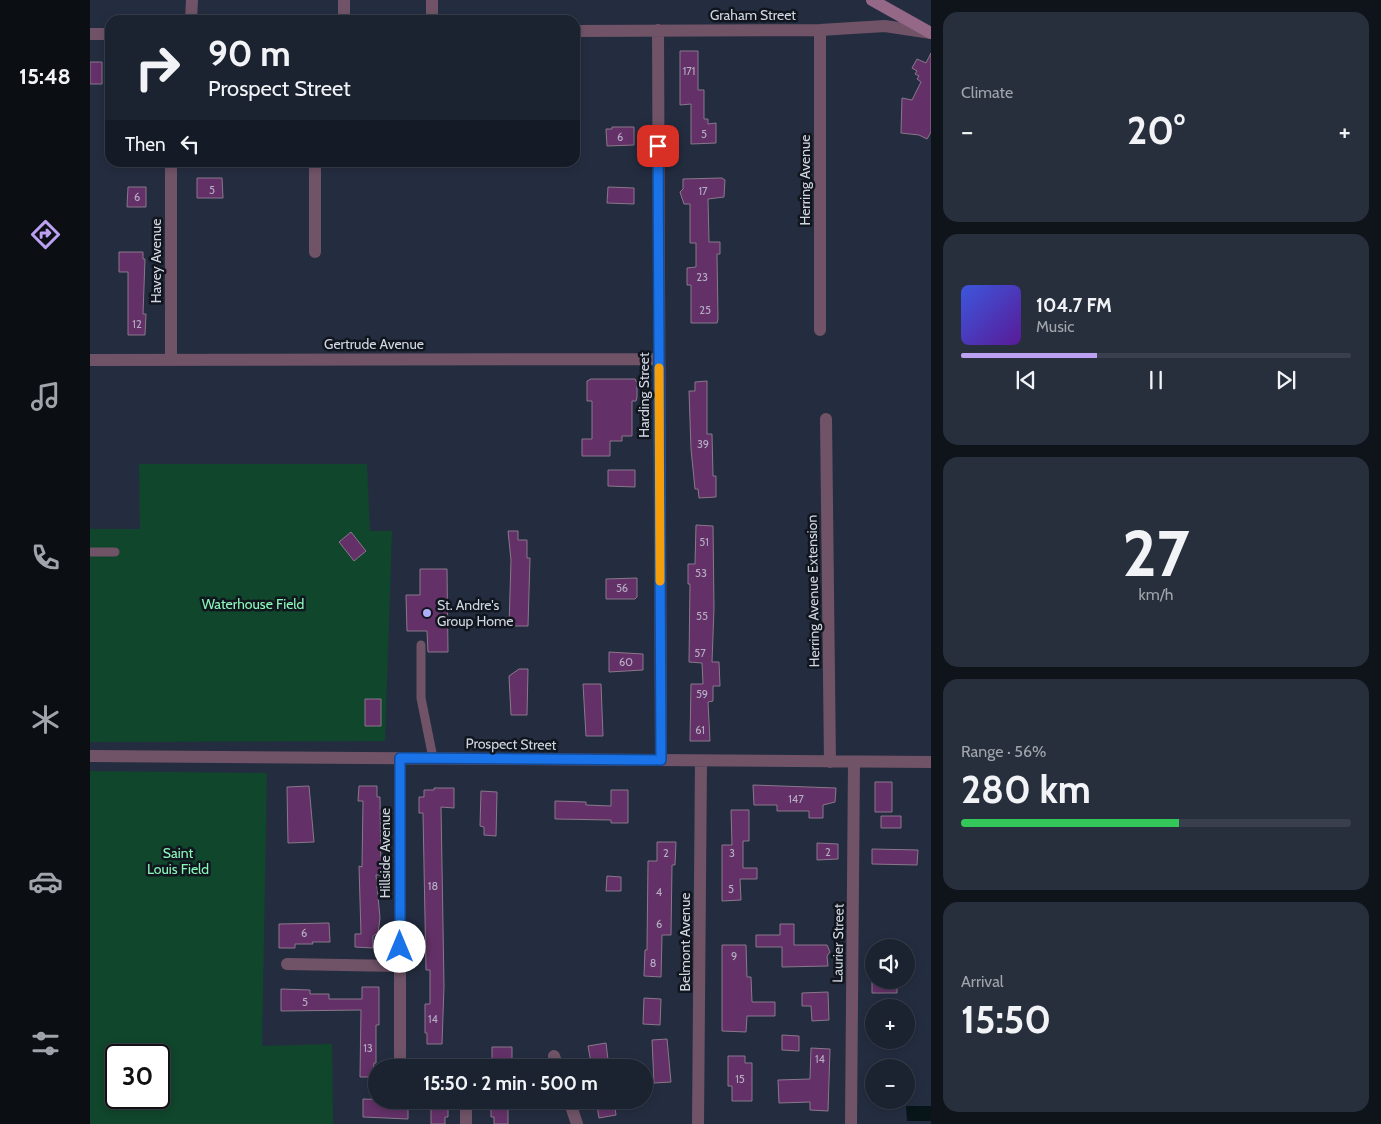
<!DOCTYPE html>
<html lang="en">
<head>
<meta charset="utf-8">
<style>
	:root { --surface:#1b2230; --page:#282f3c; --text:#f1f3f6; --muted:#a0a4ab; --line:#393f4c; --accent:#bca0f2 }
	body { margin:0; font-family:Cabin,sans-serif; background:var(--page); color:var(--text); height:100vh; display:flex; flex-direction:column; font-size:19px; white-space:nowrap }
	* { box-sizing:border-box; margin:0 }
	p { font-size:16px; color:var(--muted) }
	.icon { flex:none; width:28px; height:28px; fill:none; stroke:currentColor; stroke-width:2; stroke-linecap:round; stroke-linejoin:round }
	.map { position:relative; flex:1; overflow:hidden }
	.sheet { display:flex; flex-direction:column; gap:12px; padding:12px; background:#0f131a; width:450px }
	.sheet>* { flex:none }
	.top-card { position:absolute; left:15px; top:15px; width:475px; height:152px; border-radius:15px; box-shadow:0 2px 8px #0003,0 0 0 1px var(--line); background:#1b2230; color:var(--text); overflow:hidden }
	.fabs { position:absolute; left:775px; top:939px; display:grid; gap:10px }
	.fabs a { display:grid; place-items:center; width:50px; height:50px; border-radius:50%; background:var(--surface); box-shadow:0 2px 8px #0003,0 0 0 1px var(--line); font-size:25px }
	.speed { position:absolute; left:15px; top:1044px; display:flex; gap:10px; font-size:25px; font-weight:700; text-align:center }
	.speed>* { display:grid; place-content:center; width:65px; height:65px; border-radius:50%; background:var(--surface); box-shadow:0 2px 8px #0003,0 0 0 1px var(--line); line-height:1 }
	.speed .limit { border:2px solid #111; border-radius:8px; background:#fff; color:#111 }
	.pin { position:absolute; display:grid; place-items:center; width:42px; height:42px; color:#fff; margin:-21px; border-radius:10px; box-shadow:0 2px 8px #0006 }
	.me { position:absolute; width:55px; margin:-28px; rotate:0deg; stroke-linejoin:round; filter:drop-shadow(0 0 4px #0008) }
	.turn { display:flex; align-items:center; gap:18px; height:105px; padding:0 20px; font-size:22px }
	.turn .icon { width:65px; height:65px; stroke-width:2.5 }
	.turn b { display:block; font-size:35px; line-height:42px }
	.then { display:flex; align-items:center; height:48px; padding:0 20px; background:#0003; gap:10px; font-size:19px }
	.big { font-size:38px; font-weight:700; line-height:1.1 }
	.sheet .card { flex:1; display:flex; flex-direction:column; justify-content:center; gap:8px; min-width:0; padding:0 18px; border-radius:15px; background:var(--page) }
	.sheet .dial { align-items:center; gap:0 }
	.dial b { font-size:65px; line-height:1 }
	.song { display:flex; align-items:center; gap:15px }
	.cover { width:60px; height:60px; border-radius:8px; background:linear-gradient(135deg,hsl(230 70% 55%),hsl(270 70% 35%)) }
	.played { height:5px; border-radius:2px; background:linear-gradient(90deg,var(--accent) 35%,var(--line) 35%) }
	.keys { display:flex; justify-content:space-around; direction:ltr }
	.heat { display:flex; justify-content:space-between; align-items:center; font-size:28px; direction:ltr }
	.charge { height:8px; border-radius:4px; background:linear-gradient(90deg,#34c759 56%,var(--line) 0) }
	.trip { position:absolute; left:278px; top:1059px; width:285px; height:50px; border-radius:25px; background:var(--surface); box-shadow:0 2px 8px #0003,0 0 0 1px var(--line); font-weight:700; line-height:50px; text-align:center }
	main { display:flex; flex:1; min-height:0 }
	.tabs { display:flex; flex-direction:column; width:90px; justify-content:space-around; align-items:center; background:#0b0e13; color:var(--muted) }
	.tabs .icon { width:35px; height:35px }
	.tabs .selected { color:var(--accent) }
	.tabs b { font-size:22px; color:var(--text) }
	.map>svg:first-child { display:block }
</style>
</head>
<body>
<main>
<nav class="tabs">
<b>15:48</b>
<svg class="icon selected" aria-label="directions" viewBox="0 0 24 24"><path d="M12 3l9 9-9 9-9-9zM9 14v-3h6M13 9l2 2-2 2"/></svg>
<svg class="icon" aria-label="music" viewBox="0 0 24 24"><path d="M9 18V5l10-2v13"/><circle cx="6" cy="18" r="3"/><circle cx="16" cy="16" r="3"/></svg>
<svg class="icon" aria-label="phone" viewBox="0 0 24 24"><path d="M5 4h4l2 5-3 2q2 4 5 5l2-3 5 2v4C11 20 4 13 5 4z"/></svg>
<svg class="icon" aria-label="climate" viewBox="0 0 24 24"><path d="M12 3v18M4 7l16 10M4 17L20 7"/></svg>
<svg class="icon" aria-label="car" viewBox="0 0 24 24"><path d="M5 17H2v-5l4-1 3-4h7l3 4 3 1v5h-3M9 17h6M6 11h13"/><circle cx="7" cy="17" r="2"/><circle cx="17" cy="17" r="2"/></svg>
<svg class="icon" aria-label="filters" viewBox="0 0 24 24"><path d="M4 7h16M4 17h16"/><circle cx="9" cy="7" r="2"/><circle cx="15" cy="17" r="2"/></svg>
</nav>
<div class="map">
<svg width="841" height="1124" viewBox="0 0 841 1124">
	<rect width="100%" height="100%" fill="#242d40"/>
	<!-- green -->
	<path fill="#10462b" fill-rule="evenodd" d="M49,464H277L280,531H302L295,741L0,742V529H50Z
		M0,771L177,773L172,1046L242,1044L243,1124H0ZM26,1055H69V1098H26Z"/>
	<!-- water -->
	<path fill="#071519" d="M816,1106H841V1121H817Z"/>
	<!-- building -->
	<path fill="#633167" stroke="#8a778b" d="M590,51H608V90H614V119H618V124L626,123V143L601,144V104L590,105Z
		M841,53V132L837,139L829,135L811,133L812,98L822,100L831,82L827,79L829,76L825,74L827,71L822,68L827,59L836,63Z
		M0,62H12V84H0Z
		M522,127H544V145L517,146L516,129H522Z
		M107,178H132L133,198H107Z
		M632,178L635,180L634,197L618,199L619,242H630V254H627L628,319L627,323H601V285H597V268L606,267V243H600V204H594L590,192L593,189V179Z
		M38,187H56V207H37Z
		M518,187L544,188V204L517,203Z
		M29,252H53V259H55L53,314H56L55,335H38V272H29Z
		M501,379H545L547,383V397L546,401H542V436H532V441H520V456H492V439H502V401H497V381Z
		M617,381V434H622L623,476H626V497L609,498L608,489H605L601,449L599,391H605V382Z
		M518,470H545V487L518,486Z
		M606,525L623,526L624,608L622,662H629L630,686H623V701L618,702L620,741H600L601,684H613L612,663L599,662L600,584H598V564H605Z
		M418,531H428V540H437V558H440L438,626H419L421,560Z
		M261,532L276,551L264,561L249,542Z
		M330,569H357L358,652H338L337,631H317L316,595H330Z
		M547,578V597L545,599H516V579Z
		M519,652L553,654V670L519,672Z
		M429,669H438L437,715H421L419,676Z
		M493,684H511L513,736H496Z
		M275,699H291V726H275Z
		M785,782H802V812H785Z
		M663,785L746,788L745,802L733,805V818H719V811H687V805H664Z
		M219,786L224,842L198,843L197,787Z
		M269,786H287V797H290L291,875H286L290,918L288,933L283,936V948L265,947V934H271L269,866L272,867L273,801H268Z
		M344,788H364V808L351,807L354,986L352,1044H337V1033H335V1004H340V970H336L333,813H329V797H334V790H344Z
		M521,790H538V823H521V820L465,819V801L496,802V805L521,806Z
		M391,791L407,792L406,836L394,835V827L390,826Z
		M641,810H659V841H653V868H667V879H650L651,900L632,901V845H642Z
		M791,816H811V828H791Z
		M567,842H586L585,865H582L581,935H572L571,977L554,976L555,950H557L558,861H567Z
		M727,843L748,844V859L727,860Z
		M782,849L828,850L827,865L782,864Z
		M517,876L531,877V891H516Z
		M239,923L240,942H222L223,944H205V948H189V924Z
		M690,924H704V945H737L740,952L737,956L738,966L692,967V947H666V935H690Z
		M632,945H656L657,977H661L662,1002H685V1016H657L656,1032L632,1031Z
		M782,980H807V993H782Z
		M272,987H289V1025H286V1063H284L283,1077H270L271,1010L191,1011V989L220,990V994H239V999H272Z
		M738,992L739,1020L722,1021L721,1006H712V993Z
		M554,998L571,999L570,1025L553,1024Z
		M692,1035L709,1036V1051L692,1050Z
		M577,1039L581,1082L564,1083L562,1040Z
		M516,1043L519,1068H502L498,1046Z
		M402,1047H422V1068H402Z
		M721,1048L740,1049L738,1111L720,1110V1102L689,1103L688,1080L720,1079Z
		M638,1056H655V1063H662V1101H642V1086H638Z
		M273,1099L304,1100V1103L318,1104V1119L273,1117Z
		M341,1100H358V1117H355V1124H341Z
		M401,1100H418V1124H404V1117H401Z
		M506,1100H524L526,1115L509,1118Z"/>
	<g fill="none" stroke-linecap="round" stroke-linejoin="round">
		<!-- lane -->
		<path stroke="#705367" stroke-width="9" d="M0,552H25
			M331,645V698L343,758"/>
		<!-- street -->
		<path stroke="#705367" stroke-width="12" d="M254,0V20
			M342,0V20
			M101,20L102,0
			M568,30L571,760
			M730,30V330
			M485,31L730,30L795,26L841,33
			M0,34H20
			M81,162V360
			M225,252V162
			M0,360L569,359
			M736,419L740,762
			M0,756L841,762
			M197,964L310,966
			M464,1056L468,1068
			M310,1068V758
			M376,1100V1124
			M479,1100L487,1124
			M608,1124L611,761
			M761,1124L764,762"/>
		<!-- secondary -->
		<path stroke="#956887" stroke-width="12" d="M782,0L841,33"/>
	</g>
	<g fill="none" stroke-linecap="round" stroke-linejoin="round">
		<!-- route casing -->
		<g stroke="#114b97" stroke-width="12">
			<path id="route" d="M310,947V758L571,760L568,146"/>
		</g>
		<!-- route -->
		<use href="#route" stroke="#1a73e8" stroke-width="9"/>
		<!-- slow -->
		<path stroke="#f59e0b" stroke-width="9" d="M569,368L570,581"/>
	</g>
	<!-- markers -->
	<circle fill="#b0aefa" stroke="#11161e" stroke-width="2" cx="337" cy="613" r="5"/>
	<g text-anchor="middle" stroke-width="5" stroke-linejoin="round" paint-order="stroke">
		<!-- number labels -->
		<g font-size="11" fill="#b5adc3">
			<text x="599" y="75">171</text>
			<text x="614" y="138">5</text>
			<text x="530" y="141">6</text>
			<text x="122" y="194">5</text>
			<text x="613" y="195">17</text>
			<text x="47" y="201">6</text>
			<text x="612" y="281">23</text>
			<text x="615" y="314">25</text>
			<text x="47" y="328">12</text>
			<text x="613" y="448">39</text>
			<text x="614" y="546">51</text>
			<text x="611" y="577">53</text>
			<text x="532" y="592">56</text>
			<text x="612" y="620">55</text>
			<text x="610" y="657">57</text>
			<text x="536" y="666">60</text>
			<text x="612" y="698">59</text>
			<text x="610" y="734">61</text>
			<text x="706" y="803">147</text>
			<text x="738" y="856">2</text>
			<text x="576" y="857">2</text>
			<text x="642" y="857">3</text>
			<text x="343" y="890">18</text>
			<text x="641" y="893">5</text>
			<text x="569" y="896">4</text>
			<text x="569" y="928">6</text>
			<text x="214" y="937">6</text>
			<text x="644" y="960">9</text>
			<text x="563" y="967">8</text>
			<text x="215" y="1006">5</text>
			<text x="343" y="1023">14</text>
			<text x="278" y="1052">13</text>
			<text x="730" y="1063">14</text>
			<text x="650" y="1083">15</text>
		</g>
		<!-- street labels -->
		<g font-size="14" fill="#d0d6e2" stroke="#11161e">
			<text x="663" y="20">Graham Street</text>
			<text transform="translate(715 180) rotate(-90)" y="5">Herring Avenue</text>
			<text transform="translate(66 261) rotate(-90)" y="5">Havey Avenue</text>
			<text x="284" y="349">Gertrude Avenue</text>
			<text transform="translate(554 395) rotate(-90)" y="5">Harding Street</text>
			<text transform="translate(723 591) rotate(-91)" y="5">Herring Avenue Extension</text>
			<text transform="translate(421 744) rotate(1)" y="5">Prospect Street</text>
			<text transform="translate(295 853) rotate(-90)" y="5">Hillside Avenue</text>
			<text transform="translate(595 942) rotate(-90)" y="5">Belmont Avenue</text>
			<text transform="translate(748 943) rotate(-89)" y="5">Laurier Street</text>
		</g>
		<!-- park labels -->
		<g font-size="14" fill="#89f8b9" stroke="#11161e">
			<text x="163" y="609">Waterhouse Field</text>
			<text x="88" y="858">Saint<tspan x="88" dy="16">Louis Field</tspan></text>
		</g>
		<!-- poi labels -->
		<g font-size="14" fill="#d0d6e2" stroke="#11161e" text-anchor="start">
			<text x="347" y="610">St. Andre's<tspan x="347" dy="16">Group Home</tspan></text>
		</g>
	</g>
</svg>
<div class="fabs">
<a><svg class="icon" aria-label="sound" viewBox="0 0 24 24"><path d="M4 9h4l5-4v14l-5-4H4zM17 9q2 3 0 6"/></svg></a>
<a>+</a>
<a>−</a>
</div>
<div class="speed"><div class="limit">30</div></div>
<div class="pin" style="left:568px;top:146px;background:#d93025"><svg class="icon" aria-label="arrive" viewBox="0 0 24 24"><path d="M6 21V4h12l-3 4 3 4H6"/></svg></div>
<svg class="me" style="left:310px;top:947px" viewBox="-20 -20 40 40"><circle r="19" fill="#fff"/><path d="M0-13L10 11 0 6-10 11z" fill="#1a73e8"/></svg>
<div class="trip">15:50 · 2 min · 500 m</div>
<div class="top-card">
<div class="turn"><svg class="icon" aria-label="right" viewBox="0 0 24 24"><path d="M7 20v-9h11M14 6l5 5-5 5"/></svg><div><b>90 m</b>Prospect Street</div></div>
<div class="then">Then<svg class="icon" aria-label="left" viewBox="0 0 24 24"><path d="M17 20v-9H6M10 6l-5 5 5 5"/></svg></div>
</div>
</div>
<section class="sheet">
<div class="card"><p>Climate</p>
<div class="heat"><a>−</a><b class="big">20°</b><a>+</a></div>
</div>
<div class="card">
<div class="song"><i class="cover"></i><div><b>104.7 FM</b><p>Music</p></div></div>
<div class="played"></div>
<div class="keys"><svg class="icon" aria-label="previous" viewBox="0 0 24 24"><path d="M18 5L8 12l10 7zM5 5v14"/></svg><svg class="icon" aria-label="pause" viewBox="0 0 24 24"><path d="M8 5v14M16 5v14"/></svg><svg class="icon" aria-label="next" viewBox="0 0 24 24"><path d="M6 5l10 7-10 7zM19 5v14"/></svg></div>
</div>
<div class="card dial"><b>27</b><p>km/h</p></div>
<div class="card"><p>Range · 56%</p><b class="big">280 km</b><div class="charge"></div></div>
<div class="card"><p>Arrival</p><b class="big">15:50</b></div>
</section>
</main>
</body>
</html>
